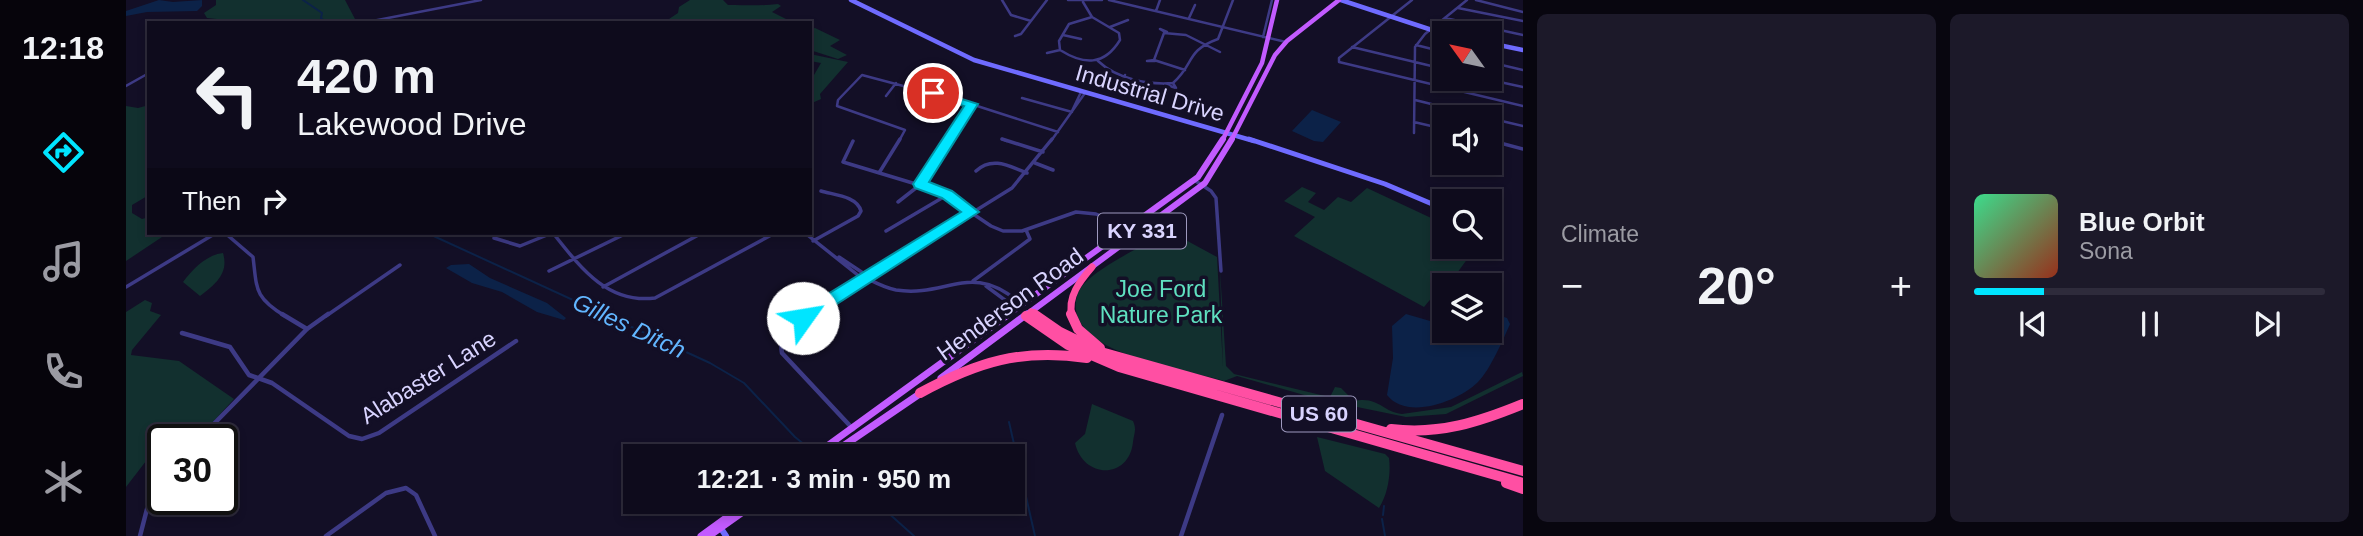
<!DOCTYPE html>
<html lang="en">
<head>
<meta charset="utf-8">
<style>
	:root { --surface:#0e0b1c; --page:#1c1929; --text:#f1f3f6; --muted:#9b9ba3; --line:#2e2b3b; --accent:#00e5ff }
	body { margin:0; font-family:Helvetica,sans-serif; background:var(--page); color:var(--text); height:100vh; display:flex; flex-direction:column; font-size:26px; white-space:nowrap }
	* { box-sizing:border-box; margin:0 }
	p { font-size:23px; color:var(--muted) }
	.icon { flex:none; width:38px; height:38px; fill:none; stroke:currentColor; stroke-width:2; stroke-linecap:round; stroke-linejoin:round }
	.map { position:relative; flex:1; overflow:hidden }
	.drawer { display:flex; flex-direction:column; gap:14px; padding:14px; background:#08060f; width:840px }
	.drawer>* { flex:none }
	.top-card { position:absolute; left:21px; top:21px; width:665px; height:214px; border-radius:0px; box-shadow:0 4px 10px #0003,0 0 0 2px var(--line); background:#0e0b1c; color:var(--text); overflow:hidden }
	.needle { width:46px; rotate:303deg }
	.controls { position:absolute; left:1306px; top:21px; display:grid; gap:14px }
	.controls a { display:grid; place-items:center; width:70px; height:70px; border-radius:0px; background:var(--surface); box-shadow:0 4px 10px #0003,0 0 0 2px var(--line); font-size:35px }
	.speed { position:absolute; left:21px; top:424px; display:flex; gap:14px; font-size:35px; font-weight:700; text-align:center }
	.speed>* { display:grid; place-content:center; width:91px; height:91px; border-radius:50%; background:var(--surface); box-shadow:0 4px 10px #0003,0 0 0 2px var(--line); line-height:1 }
	.speed .limit { border:4px solid #111; border-radius:10px; background:#fff; color:#111 }
	.pin { position:absolute; display:grid; place-items:center; width:60px; height:60px; color:#fff; margin:-30px; border:4px solid #fff; border-radius:50%; box-shadow:0 2px 7px #0007 }
	.me { position:absolute; width:77px; margin:-38px; rotate:58deg; stroke-linejoin:round; filter:drop-shadow(0 0 5px #0008) }
	.turn { display:flex; align-items:center; gap:24px; height:147px; padding:0 35px; font-size:32px }
	.turn .icon { width:91px; height:91px; stroke-width:2.5 }
	.turn b { display:block; font-size:49px; line-height:60px }
	.then { display:flex; align-items:center; height:66px; padding:0 35px; background:#0003; gap:14px; font-size:26px }
	.big { font-size:52px; font-weight:800; line-height:1.1 }
	.drawer .card { flex:1; display:flex; flex-direction:column; justify-content:center; gap:10px; min-width:0; padding:0 24px; border-radius:10px; background:var(--page) }
	.song { display:flex; align-items:center; gap:21px }
	.cover { width:84px; height:84px; border-radius:10px; background:linear-gradient(135deg,hsl(150 70% 55%),hsl(10 70% 35%)) }
	.played { height:7px; border-radius:4px; background:linear-gradient(90deg,var(--accent) 20%,var(--line) 20%) }
	.keys { display:flex; justify-content:space-around; direction:ltr }
	.heat { display:flex; justify-content:space-between; align-items:center; font-size:38px; direction:ltr }
	.drawer .tiles { flex:1; display:grid; gap:14px; grid-template-columns:repeat(2,1fr) }
	.trip { position:absolute; left:497px; top:444px; width:402px; height:70px; border-radius:0px; background:var(--surface); box-shadow:0 4px 10px #0003,0 0 0 2px var(--line); font-weight:800; line-height:70px; text-align:center }
	main { display:flex; flex:1; min-height:0 }
	.dock { display:flex; flex-direction:column; width:126px; justify-content:space-around; align-items:center; background:#06040b; color:var(--muted) }
	.dock .icon { width:49px; height:49px }
	.dock .active { color:var(--accent) }
	.dock b { font-size:32px; color:var(--text) }
	.map>svg:first-child { display:block }
</style>
</head>
<body>
<main>
<nav class="dock">
<b>12:18</b>
<svg class="icon active" aria-label="directions" viewBox="0 0 24 24"><path d="M12 3l9 9-9 9-9-9zM9 14v-3h6M13 9l2 2-2 2"/></svg>
<svg class="icon" aria-label="music" viewBox="0 0 24 24"><path d="M9 18V5l10-2v13"/><circle cx="6" cy="18" r="3"/><circle cx="16" cy="16" r="3"/></svg>
<svg class="icon" aria-label="phone" viewBox="0 0 24 24"><path d="M5 4h4l2 5-3 2q2 4 5 5l2-3 5 2v4C11 20 4 13 5 4z"/></svg>
<svg class="icon" aria-label="climate" viewBox="0 0 24 24"><path d="M12 3v18M4 7l16 10M4 17L20 7"/></svg>
</nav>
<div class="map">
<svg width="1397" height="536" viewBox="0 0 1397 536">
	<rect width="100%" height="100%" fill="#130f26"/>
	<!-- green -->
	<path fill="#12302f" d="M90,0H219L229,19L212,23H129L81,18L78,13L90,5Z
		M564,0H597L602,5C620,5 636,6 652,4L655,6L646,12L668,23H537L552,13L553,7Z
		M689,28L714,40L704,46L721,55L712,59L684,50V29Z
		M684,54L722,62L694,94L695,99L686,103L684,67L685,73L688,75L695,63L684,61Z
		M23,105V195L6,205V213L16,219L23,217V233H42L0,261V106L12,108Z
		M1176,187L1190,193L1182,202L1198,210L1212,197L1225,202L1241,188L1318,224V247H1350L1326,280L1335,285H1318V299L1308,295L1298,307L1168,236L1189,217L1158,201Z
		M1043,231L1091,257L1097,367L1094,270L1100,366L1108,374L1199,396L1204,397L1209,387L1215,388L1228,401C1253,396 1256,412 1276,414L1325,407L1396,372L1397,376L1320,414L1280,417L1192,399L1111,376L1098,381C1061,369 957,357 950,310C949,301 951,292 957,285C975,265 1019,245 1043,231Z
		M97,253C103,273 90,284 74,296L57,282C67,269 80,255 97,253Z
		M19,300L26,303L24,311L35,315L6,350L5,355L53,361L108,399L72,438L46,432L37,439L0,487V312Z
		M966,404L1007,421C1011,430 1008,433 1007,442C1003,480 957,479 949,443L959,434Z
		M1191,437L1259,454L1263,458C1265,474 1262,494 1253,508L1199,471Z"/>
	<!-- water -->
	<path fill="#0c2248" d="M33,0L47,2L76,0V6L71,11L21,12L0,16V11Z
		M1186,110L1215,122L1197,142L1188,141L1166,131Z
		M343,264L364,278L421,303L440,318L438,320L411,312L376,292L346,283L320,268L325,265Z
		M1280,314L1318,325V331L1362,332L1375,316L1381,318L1384,324C1377,340 1364,370 1352,382C1333,401 1281,421 1261,395L1267,358L1266,326Z"/>
	<g fill="none" stroke-linecap="round" stroke-linejoin="round">
		<!-- stream -->
		<path stroke="#0c2248" stroke-width="2" d="M177,0L196,13L195,18L201,23
			M301,233L584,363L618,383L669,437L685,450
			M883,422L909,536
			M750,502L788,536
			M1257,515L1258,506
			M1256,519L1259,536"/>
		<!-- street-far2 -->
		<path stroke="#3d3a85" stroke-width="2.5" d="M876,0L885,15L905,21
			M942,0H976
			M983,0L1160,42
			M1286,0L1213,58V62L1397,106
			M1350,0L1397,12
			M957,2L966,17
			M1332,8L1397,21
			M1030,11L1034,0
			M966,17L993,33L994,40C978,66 958,65 934,50L933,41L943,24Z
			M1063,18L1069,5
			M1319,18L1397,35
			M236,23L355,0
			M984,27L1002,20
			M1039,32L1034,29L1041,32
			M937,35L955,39
			M889,36L895,34L921,0
			M1137,37L1146,0
			M1290,45L1318,52
			M1226,47L1318,69
			M921,53L934,50
			M1028,60L1021,61H1029
			M972,61C991,79 1022,85 1047,83
			M1363,62L1397,70
			M1059,70L1028,60L1038,33L1060,35L1094,52
			M1360,79L1397,87
			M995,84L999,75
			M1038,84L1050,88L1047,83C1069,64 1059,51 1092,39L1107,0
			M0,86L23,73
			M760,96L770,83
			M896,98L946,112
			M1289,100L1358,117
			M798,106L807,93
			M946,111L955,92
			M1363,118L1397,126
			M1288,122L1318,129
			M1288,133L1289,47L1299,34L1341,0
			M876,139L881,141
			M773,141L779,130L711,106L712,100L736,75L845,104L932,132
			M822,141L845,104
			M925,141L959,93"/>
		<!-- street-far1 -->
		<path stroke="#3d3a85" stroke-width="3.5" d="M876,139L917,152
			M1363,140L1397,149
			M727,141L717,162L813,191L865,226L877,231H896L950,212L970,214L1014,232
			M909,163L927,170
			M850,171C866,156 883,166 901,173
			M753,173L774,139
			M1068,180L1085,191L1090,198L1095,271
			M772,202L795,184L823,139
			M760,231L821,195
			M99,233L127,257C131,289 128,297 159,316
			M427,233C454,267 481,304 529,298L649,233
			M679,233L738,280
			M368,238L394,246L426,233
			M687,241L732,216L735,211C731,196 708,195 695,191
			M713,257L743,277
			M423,271L501,233
			M740,278C750,283 759,288 770,290C821,298 845,260 895,304
			M847,281L904,239L900,230
			M860,286L891,309
			M0,287L90,233
			M477,287L576,233
			M200,316L274,265
			M680,316L886,188L926,139"/>
		<!-- street -->
		<path stroke="#3d3a85" stroke-width="4.5" d="M156,314L181,329
			M683,314C667,324 652,332 656,353L727,429
			M56,333L104,347L123,375L146,383L223,436L236,439L253,433L390,341
			M73,439L181,329L202,314
			M14,536L21,509L37,481
			M200,536L260,493L280,488L290,495L309,536
			M1055,536L1096,415"/>
		<!-- secondary-far2 -->
		<path stroke="#6f6bff" stroke-width="4.5" d="M725,0L848,60L1128,141
			M1215,0L1318,34
			M1363,43L1397,50"/>
		<!-- secondary-far1 -->
		<path stroke="#6f6bff" stroke-width="5" d="M1123,139L1259,184L1318,209
			M1363,229L1369,231"/>
		<!-- secondary -->
		<path stroke="#6f6bff" stroke-width="6" d="M594,527L600,536"/>
		<!-- primary-far2 -->
		<path stroke="#c25bff" stroke-width="4.5" d="M1096,141L1136,63L1151,0
			M1105,141L1149,55L1161,41L1213,0"/>
		<!-- primary-far1 -->
		<path stroke="#c25bff" stroke-width="6" d="M880,316L1072,177L1097,139
			M899,316L1079,183L1106,139"/>
		<!-- primary -->
		<path stroke="#c25bff" stroke-width="7" d="M815,378L901,314
			M686,457L883,314
			M701,457L795,393
			M575,536L622,502
			M583,536L631,502"/>
		<!-- highway-far1 -->
		<path stroke="#ff4fa3" stroke-width="7" d="M905,312L911,316
			M946,316C941,297 954,281 966,267"/>
		<!-- highway -->
		<path stroke="#ff4fa3" stroke-width="10" d="M908,314L934,332L975,352L1397,471
			M945,314L952,329L974,348
			M900,316L942,345L993,367L1397,483
			M794,393C851,362 896,348 961,358
			M1265,429C1313,435 1353,422 1397,404
			M1380,483L1397,489"/>
	</g>
	<!-- route -->
	<path fill="#00e5ff" stroke="#0095a6" stroke-width="2" d="M807,90L852,104L803,182L826,191L853,212L683,322H671L668,318L671,313L835,212L816,198L789,188L787,184L838,106L802,96V91Z"/>
	<g text-anchor="middle" stroke-width="7" stroke-linejoin="round" paint-order="stroke">
		<!-- shield labels -->
		<g fill="#130f26" stroke="#9e99be" stroke-width="2">
			<rect x="972" y="213.5" width="88" height="35" rx="5"/>
			<rect x="1156" y="396.5" width="74" height="35" rx="5"/>
		</g>
		<g font-size="21" font-weight="bold" fill="#d9d4ff">
			<text x="1016" y="238">KY 331</text>
			<text x="1193" y="421">US 60</text>
		</g>
		<!-- street labels -->
		<g font-size="23" fill="#d9d4ff" stroke="#130f26">
			<text transform="translate(1024 93) rotate(16)" y="8">Industrial Drive</text>
			<text transform="translate(884 304) rotate(-36)" y="8">Henderson Road</text>
			<text transform="translate(302 377) rotate(-32)" y="8">Alabaster Lane</text>
		</g>
		<!-- park labels -->
		<g font-size="23" fill="#5fe0c0" stroke="#130f26">
			<text x="1035" y="297">Joe Ford<tspan x="1035" dy="26">Nature Park</tspan></text>
		</g>
		<!-- water labels -->
		<g font-size="24" font-style="italic" fill="#62b6ff" stroke="#130f26">
			<text transform="translate(503 326) rotate(25)" y="8">Gilles Ditch</text>
		</g>
	</g>
</svg>
<div class="controls">
<a><svg class="needle" viewBox="-14 -14 28 28"><path d="M0-13l5 13h-10z" fill="#e53935"/><path d="M0 13l5-13h-10z" fill="#9b9ba3"/></svg></a>
<a><svg class="icon" aria-label="sound" viewBox="0 0 24 24"><path d="M4 9h4l5-4v14l-5-4H4zM17 9q2 3 0 6"/></svg></a>
<a><svg class="icon" aria-label="search" viewBox="0 0 24 24"><circle cx="10" cy="10" r="6"/><path d="M15 15l6 6"/></svg></a>
<a><svg class="icon" aria-label="layers" viewBox="0 0 24 24"><path d="M12 4l9 5-9 5-9-5zM3 14l9 5 9-5"/></svg></a>
</div>
<div class="speed"><div class="limit">30</div></div>
<div class="pin" style="left:807px;top:93px;background:#d93025"><svg class="icon" aria-label="arrive" viewBox="0 0 24 24"><path d="M6 21V4h12l-3 4 3 4H6"/></svg></div>
<svg class="me" style="left:677px;top:318px" viewBox="-20 -20 40 40"><circle r="19" fill="#fff"/><path d="M0-13L10 11 0 6-10 11z" fill="#00e5ff"/></svg>
<div class="trip">12:21 · 3 min · 950 m</div>
<div class="top-card">
<div class="turn"><svg class="icon" aria-label="left" viewBox="0 0 24 24"><path d="M17 20v-9H6M10 6l-5 5 5 5"/></svg><div><b>420 m</b>Lakewood Drive</div></div>
<div class="then">Then<svg class="icon" aria-label="right" viewBox="0 0 24 24"><path d="M7 20v-9h11M14 6l5 5-5 5"/></svg></div>
</div>
</div>
<section class="drawer">
<div class="tiles">
<div class="card"><p>Climate</p>
<div class="heat"><a>−</a><b class="big">20°</b><a>+</a></div>
</div>
<div class="card">
<div class="song"><i class="cover"></i><div><b>Blue Orbit</b><p>Sona</p></div></div>
<div class="played"></div>
<div class="keys"><svg class="icon" aria-label="previous" viewBox="0 0 24 24"><path d="M18 5L8 12l10 7zM5 5v14"/></svg><svg class="icon" aria-label="pause" viewBox="0 0 24 24"><path d="M8 5v14M16 5v14"/></svg><svg class="icon" aria-label="next" viewBox="0 0 24 24"><path d="M6 5l10 7-10 7zM19 5v14"/></svg></div>
</div>
</div>
</section>
</main>
</body>
</html>
